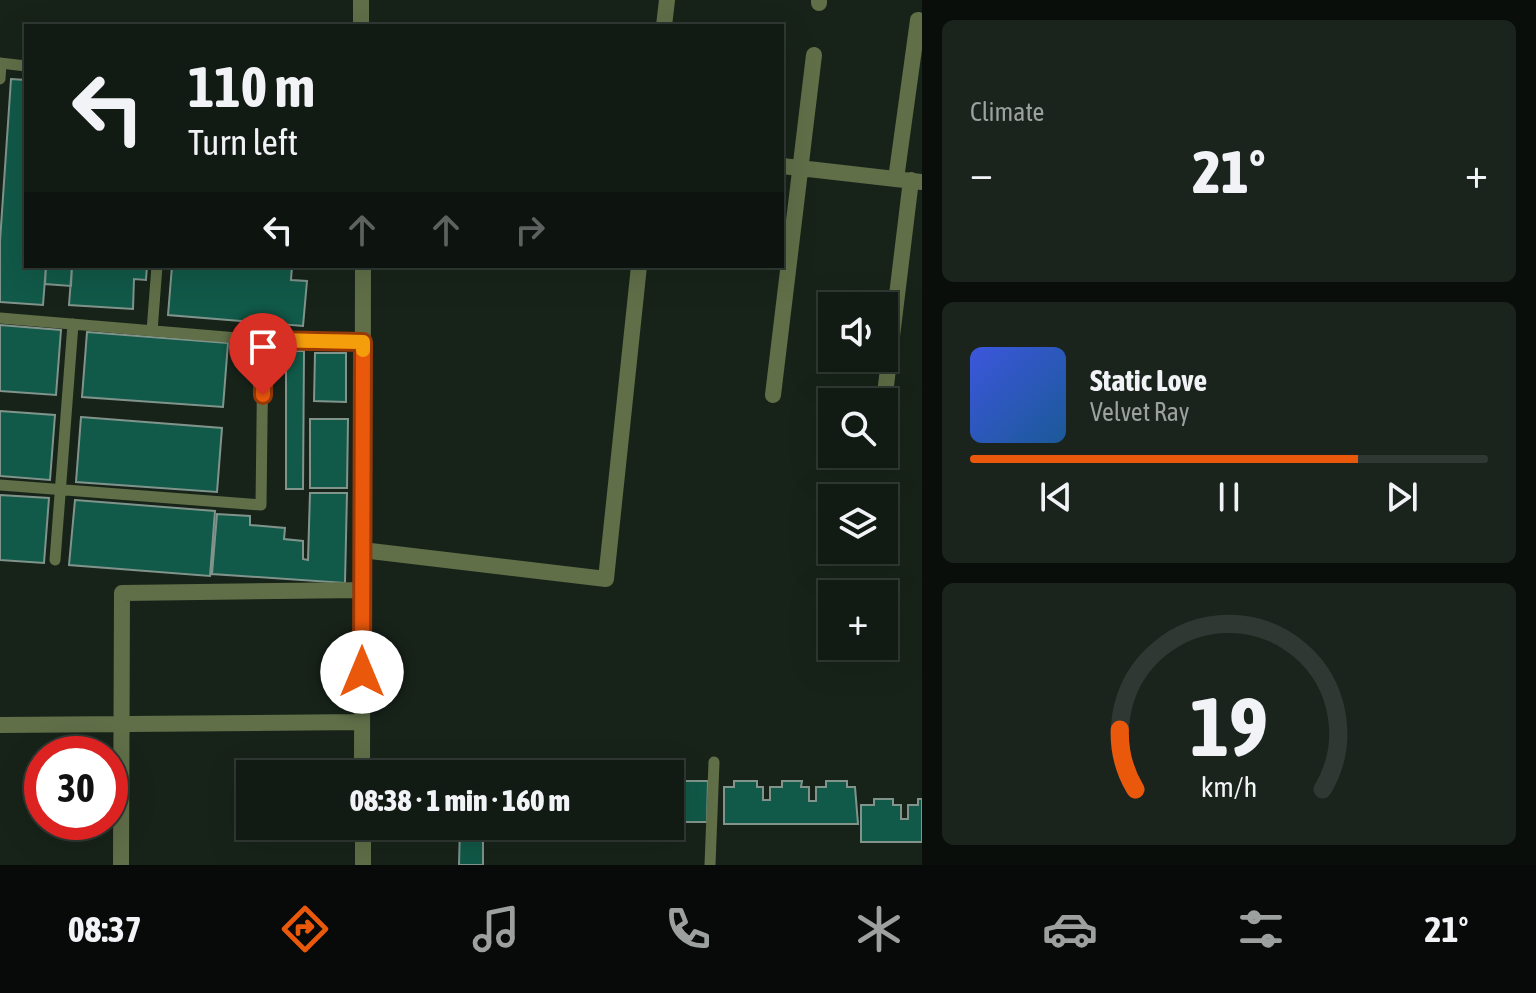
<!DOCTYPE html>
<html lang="en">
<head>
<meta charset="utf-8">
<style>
	:root { --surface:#111a13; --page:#1a231c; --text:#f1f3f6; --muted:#9ca1a0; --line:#303833; --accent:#ea580c }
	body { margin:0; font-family:"Asap Condensed",sans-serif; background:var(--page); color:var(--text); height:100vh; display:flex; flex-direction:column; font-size:30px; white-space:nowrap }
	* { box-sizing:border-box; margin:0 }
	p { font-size:26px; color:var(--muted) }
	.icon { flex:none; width:44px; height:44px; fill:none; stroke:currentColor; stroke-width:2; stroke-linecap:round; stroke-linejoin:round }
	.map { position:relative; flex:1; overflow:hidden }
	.drawer { display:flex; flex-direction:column; gap:20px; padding:20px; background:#090e0a; width:614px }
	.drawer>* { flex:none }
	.hud { position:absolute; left:24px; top:24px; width:760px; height:244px; border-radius:0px; box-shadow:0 8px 32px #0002,0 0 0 2px var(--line); background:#111a13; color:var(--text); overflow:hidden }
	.fabs { position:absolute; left:818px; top:292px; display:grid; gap:16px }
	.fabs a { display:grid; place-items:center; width:80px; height:80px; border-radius:0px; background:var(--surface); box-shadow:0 8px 32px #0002,0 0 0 2px var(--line); font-size:40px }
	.speed { position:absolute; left:24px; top:736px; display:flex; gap:16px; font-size:40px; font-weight:700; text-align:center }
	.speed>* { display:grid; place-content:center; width:104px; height:104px; border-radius:50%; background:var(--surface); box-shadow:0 8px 32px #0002,0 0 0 2px var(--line); line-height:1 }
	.speed .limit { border:12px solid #d22; background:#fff; color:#111 }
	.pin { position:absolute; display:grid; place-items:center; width:68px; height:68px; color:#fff; margin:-82px -34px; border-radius:50% 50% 50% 0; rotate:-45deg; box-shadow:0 0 8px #0007 }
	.pin .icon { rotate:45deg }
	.me { position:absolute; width:88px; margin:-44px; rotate:0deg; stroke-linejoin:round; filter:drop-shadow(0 0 6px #0008) }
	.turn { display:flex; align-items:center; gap:28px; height:168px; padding:0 32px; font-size:36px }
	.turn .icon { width:104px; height:104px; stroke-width:2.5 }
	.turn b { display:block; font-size:56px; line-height:68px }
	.lanes { display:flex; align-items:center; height:76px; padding:0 32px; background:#0003; justify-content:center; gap:40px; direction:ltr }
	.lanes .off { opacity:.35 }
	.big { font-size:60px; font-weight:800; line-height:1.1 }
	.drawer .tile { flex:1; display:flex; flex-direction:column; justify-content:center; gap:12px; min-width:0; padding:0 28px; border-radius:12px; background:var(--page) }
	.drawer .dial { align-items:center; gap:0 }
	.dial svg { height:208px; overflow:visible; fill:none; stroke:var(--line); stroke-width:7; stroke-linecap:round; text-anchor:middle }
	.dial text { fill:var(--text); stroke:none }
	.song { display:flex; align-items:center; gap:24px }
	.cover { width:96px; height:96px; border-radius:12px; background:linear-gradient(135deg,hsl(230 70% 55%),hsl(210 70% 35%)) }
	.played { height:8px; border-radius:4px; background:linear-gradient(90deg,var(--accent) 75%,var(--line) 75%) }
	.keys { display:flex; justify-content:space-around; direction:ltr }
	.heat { display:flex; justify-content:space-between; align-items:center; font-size:44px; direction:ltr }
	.trip { position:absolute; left:236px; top:760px; width:448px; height:80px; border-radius:0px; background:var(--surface); box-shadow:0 8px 32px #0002,0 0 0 2px var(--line); font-weight:800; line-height:80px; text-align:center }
	.menu { display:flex; height:128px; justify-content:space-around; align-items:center; background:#070a08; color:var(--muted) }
	.menu .icon { width:56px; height:56px }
	.menu .selected { color:var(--accent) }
	.menu b { font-size:36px; color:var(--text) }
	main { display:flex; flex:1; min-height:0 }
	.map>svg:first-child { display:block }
</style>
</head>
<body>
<main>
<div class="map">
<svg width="922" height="865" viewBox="0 0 922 865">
	<rect width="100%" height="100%" fill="#172319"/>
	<!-- building -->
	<path fill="#115948" stroke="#80948c" stroke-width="2" d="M11,79L26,80V266H46L43,305L0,302V241Z
		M46,266H72L71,286L45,284Z
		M72,266H147L146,280L134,279L133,309L69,305Z
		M172,266H292L291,280L307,281L303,326L168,315Z
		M0,325L61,330L56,395L0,391Z
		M87,332L228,343L223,407L82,397Z
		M286,351H304L303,489H286Z
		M315,353H346V402L314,401Z
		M0,411L55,415L50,480L0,476Z
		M81,417L222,428L217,492L76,482Z
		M310,419H348L347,488H310Z
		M310,493H347L345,583L212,574L217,514L250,516V525L285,528L284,539L303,541V559L308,560Z
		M0,495L49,498L44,563L0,560Z
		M75,500L215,511L210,576L69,565Z
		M670,781H708L707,822H670Z
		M734,781H757V787H763V800H770V787H782V781H802L801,787H809V801H816V787H826V781H847V787H855L858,824H724V787H734Z
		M874,799H893V805H901V819H908V805H918V799H922V842H861V805H874Z
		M460,826H483V865H459Z"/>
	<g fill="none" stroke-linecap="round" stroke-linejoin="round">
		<!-- lane -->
		<path stroke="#606f48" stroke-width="11" d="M0,63L26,66
			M0,79L1,63
			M0,318L263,340L363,342
			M152,331L157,266
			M0,485L261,505L263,340
			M55,560L73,324
			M710,865L714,762"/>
		<!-- street -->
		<path stroke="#606f48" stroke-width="16" d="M361,0V26
			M819,3V0
			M664,26L667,0
			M782,166L922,182
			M896,179L918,20
			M773,395L814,55
			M884,402L911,180
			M362,550L606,579L639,266
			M0,725L362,722
			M362,774L363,266
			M363,826V865
			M121,865L122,593L362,590"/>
	</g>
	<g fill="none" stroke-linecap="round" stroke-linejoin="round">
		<!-- route casing -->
		<g stroke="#983908" stroke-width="20">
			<path id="route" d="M263,395V340L363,342L362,672"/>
		</g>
		<!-- route -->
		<use href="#route" stroke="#ea580c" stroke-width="14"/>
		<!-- slow -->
		<path stroke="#f59e0b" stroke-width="14" d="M274,340L363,342V350"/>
	</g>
</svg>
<div class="fabs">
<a><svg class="icon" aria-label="sound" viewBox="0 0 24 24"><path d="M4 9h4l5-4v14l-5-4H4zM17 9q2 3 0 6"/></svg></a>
<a><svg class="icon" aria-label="search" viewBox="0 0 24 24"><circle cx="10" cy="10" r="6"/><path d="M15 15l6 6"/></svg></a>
<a><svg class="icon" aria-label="layers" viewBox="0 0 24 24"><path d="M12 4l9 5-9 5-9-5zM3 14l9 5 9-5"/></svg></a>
<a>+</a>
</div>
<div class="speed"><div class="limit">30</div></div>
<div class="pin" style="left:263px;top:395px;background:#d93025"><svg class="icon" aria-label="arrive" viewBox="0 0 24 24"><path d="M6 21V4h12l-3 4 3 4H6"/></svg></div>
<svg class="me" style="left:362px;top:672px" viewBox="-20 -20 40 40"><circle r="19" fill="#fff"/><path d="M0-13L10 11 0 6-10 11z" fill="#ea580c"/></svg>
<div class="trip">08:38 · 1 min · 160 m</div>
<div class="hud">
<div class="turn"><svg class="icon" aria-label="left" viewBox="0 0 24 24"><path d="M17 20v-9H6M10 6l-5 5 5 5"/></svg><div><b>110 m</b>Turn left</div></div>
<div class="lanes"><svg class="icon" aria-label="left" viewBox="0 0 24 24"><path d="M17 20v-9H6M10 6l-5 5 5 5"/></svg><svg class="icon off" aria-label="ahead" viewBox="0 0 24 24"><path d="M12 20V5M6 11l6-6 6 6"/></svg><svg class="icon off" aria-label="ahead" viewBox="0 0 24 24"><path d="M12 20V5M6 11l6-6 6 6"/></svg><svg class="icon off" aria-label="right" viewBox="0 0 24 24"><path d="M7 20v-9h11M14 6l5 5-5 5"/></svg></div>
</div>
</div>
<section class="drawer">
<div class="tile"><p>Climate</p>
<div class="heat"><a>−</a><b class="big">21°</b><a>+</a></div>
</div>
<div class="tile">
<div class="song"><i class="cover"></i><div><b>Static Love</b><p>Velvet Ray</p></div></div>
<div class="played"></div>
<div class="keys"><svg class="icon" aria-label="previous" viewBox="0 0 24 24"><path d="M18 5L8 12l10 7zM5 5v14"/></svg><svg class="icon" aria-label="pause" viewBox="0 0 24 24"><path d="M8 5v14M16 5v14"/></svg><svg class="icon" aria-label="next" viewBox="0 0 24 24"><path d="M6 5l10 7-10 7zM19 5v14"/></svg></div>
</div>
<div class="tile dial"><svg viewBox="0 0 100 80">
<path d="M14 69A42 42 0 1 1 86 69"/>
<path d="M14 69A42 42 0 0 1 8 46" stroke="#ea580c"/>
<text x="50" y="56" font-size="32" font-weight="700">19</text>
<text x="50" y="72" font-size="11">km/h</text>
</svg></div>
</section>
</main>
<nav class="menu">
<b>08:37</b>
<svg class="icon selected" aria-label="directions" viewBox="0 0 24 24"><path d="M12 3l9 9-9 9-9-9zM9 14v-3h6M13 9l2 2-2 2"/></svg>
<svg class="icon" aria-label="music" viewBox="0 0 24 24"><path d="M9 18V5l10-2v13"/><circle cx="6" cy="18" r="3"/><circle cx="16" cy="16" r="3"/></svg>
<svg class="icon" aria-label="phone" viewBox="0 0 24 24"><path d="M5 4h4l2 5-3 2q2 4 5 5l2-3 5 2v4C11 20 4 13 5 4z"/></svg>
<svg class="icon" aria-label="climate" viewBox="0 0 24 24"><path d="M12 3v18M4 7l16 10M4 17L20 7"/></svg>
<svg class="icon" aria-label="car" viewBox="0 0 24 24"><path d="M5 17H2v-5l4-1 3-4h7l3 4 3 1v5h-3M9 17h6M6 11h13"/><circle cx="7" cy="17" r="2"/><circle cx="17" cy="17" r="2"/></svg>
<svg class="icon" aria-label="filters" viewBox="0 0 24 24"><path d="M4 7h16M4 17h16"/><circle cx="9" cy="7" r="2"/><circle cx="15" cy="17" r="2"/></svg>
<b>21°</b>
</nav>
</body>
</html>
